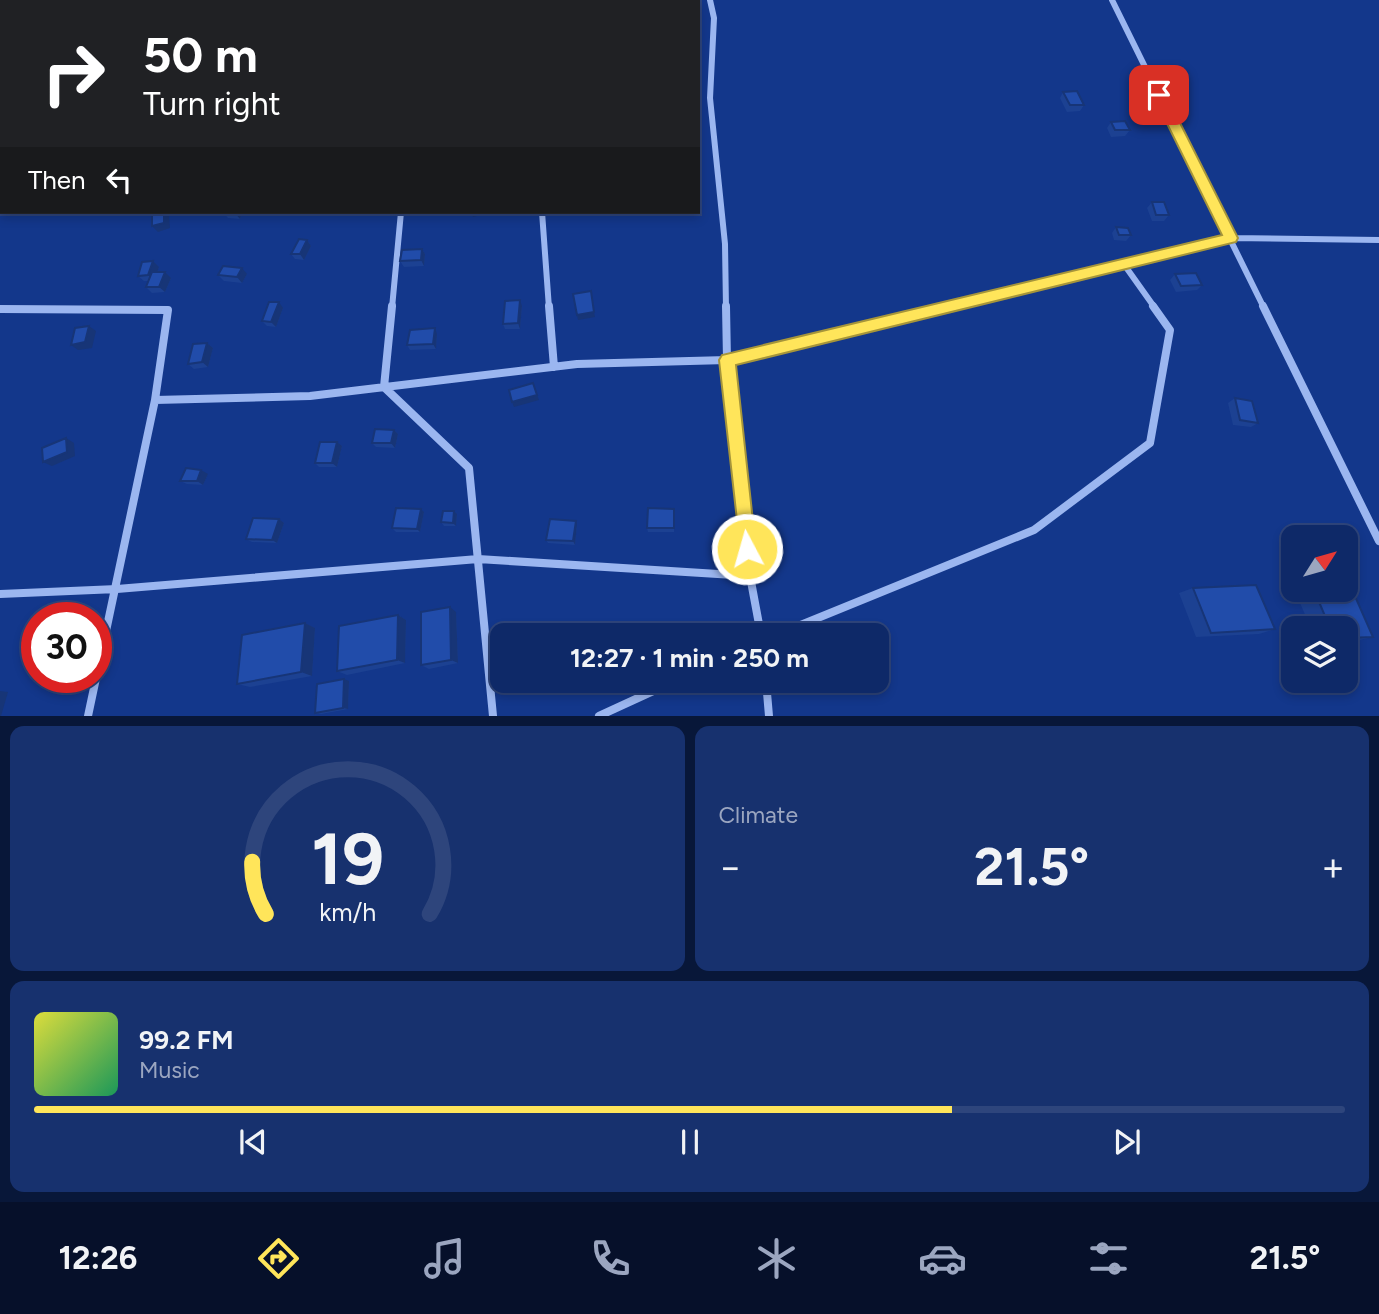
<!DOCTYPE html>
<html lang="en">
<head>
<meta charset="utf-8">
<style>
	:root { --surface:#0e2968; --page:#17316e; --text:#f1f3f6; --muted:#9ba6c0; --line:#2e457c; --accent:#ffe55a }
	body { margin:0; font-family:Figtree,sans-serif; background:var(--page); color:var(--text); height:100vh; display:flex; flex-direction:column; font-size:26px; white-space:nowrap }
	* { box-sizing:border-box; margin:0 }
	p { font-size:23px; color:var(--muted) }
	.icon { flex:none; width:38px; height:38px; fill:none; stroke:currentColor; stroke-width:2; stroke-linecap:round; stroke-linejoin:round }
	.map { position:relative; height:716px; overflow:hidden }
	.sheet { display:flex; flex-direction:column; gap:10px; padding:10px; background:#081739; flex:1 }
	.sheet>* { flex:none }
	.hud { position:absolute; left:0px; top:0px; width:700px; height:214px; box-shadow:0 4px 10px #0003,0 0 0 2px var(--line); background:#202124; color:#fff; overflow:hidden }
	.needle { width:46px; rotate:53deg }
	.controls { position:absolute; left:1281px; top:525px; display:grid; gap:14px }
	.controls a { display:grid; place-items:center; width:77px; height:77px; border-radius:14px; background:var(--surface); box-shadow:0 4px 10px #0003,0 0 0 2px var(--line); font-size:35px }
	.speed { position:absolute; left:21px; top:602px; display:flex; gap:14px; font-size:35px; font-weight:700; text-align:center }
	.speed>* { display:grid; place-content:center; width:91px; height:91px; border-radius:50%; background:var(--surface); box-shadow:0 4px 10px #0003,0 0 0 2px var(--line); line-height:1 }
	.speed .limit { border:10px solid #d22; background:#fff; color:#111 }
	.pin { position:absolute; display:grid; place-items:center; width:60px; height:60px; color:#fff; margin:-30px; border-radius:14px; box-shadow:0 4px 10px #0006 }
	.me { position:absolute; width:77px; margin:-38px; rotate:354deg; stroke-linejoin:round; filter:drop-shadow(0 0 5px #0008) }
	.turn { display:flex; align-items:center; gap:24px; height:147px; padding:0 28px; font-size:32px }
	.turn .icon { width:91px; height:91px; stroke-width:2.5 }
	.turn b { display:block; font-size:49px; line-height:60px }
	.then { display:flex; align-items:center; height:66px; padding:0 28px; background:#0003; gap:14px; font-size:26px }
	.big { font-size:52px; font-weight:700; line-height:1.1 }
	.sheet .widget { flex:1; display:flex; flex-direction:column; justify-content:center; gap:10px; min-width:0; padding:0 24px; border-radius:14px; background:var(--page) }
	.sheet .dial { align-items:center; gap:0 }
	.dial svg { height:182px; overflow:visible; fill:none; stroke:var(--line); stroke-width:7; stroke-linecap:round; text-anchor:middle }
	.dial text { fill:var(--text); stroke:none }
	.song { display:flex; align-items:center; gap:21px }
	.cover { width:84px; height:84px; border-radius:10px; background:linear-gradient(135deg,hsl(60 70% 55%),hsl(150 70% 35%)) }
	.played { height:7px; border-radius:4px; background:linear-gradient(90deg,var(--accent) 70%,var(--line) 70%) }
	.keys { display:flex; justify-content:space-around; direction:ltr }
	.heat { display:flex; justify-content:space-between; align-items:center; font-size:38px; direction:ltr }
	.sheet .tiles { flex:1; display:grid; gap:10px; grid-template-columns:1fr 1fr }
	.widget:last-child { grid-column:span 2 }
	.trip { position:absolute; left:490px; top:623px; width:399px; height:70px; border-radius:14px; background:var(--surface); box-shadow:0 4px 10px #0003,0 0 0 2px var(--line); font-weight:700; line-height:70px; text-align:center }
	.tab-bar { display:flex; height:112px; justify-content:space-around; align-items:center; background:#06102a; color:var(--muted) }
	.tab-bar .icon { width:49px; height:49px }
	.tab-bar .active { color:var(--accent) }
	.tab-bar b { font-size:32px; color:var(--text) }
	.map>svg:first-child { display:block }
</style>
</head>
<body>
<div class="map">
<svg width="1379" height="716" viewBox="0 0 1379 716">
	<rect width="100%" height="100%" fill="#13378b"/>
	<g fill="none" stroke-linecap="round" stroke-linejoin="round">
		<!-- street-far1 -->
		<path stroke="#9bb6f0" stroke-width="6" d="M710,0L714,18L710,98L725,244L726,308
			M1112,0L1264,308
			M542,212L549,308
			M1123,263L1155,308
			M392,308L401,212
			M942,308L1231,238L1379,240"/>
		<!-- street -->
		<path stroke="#9bb6f0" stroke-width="8" d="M392,306L384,387L469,468L493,716
			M549,306L554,367
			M1263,306L1379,541
			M0,309L168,310L155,400L88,716
			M155,400L310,396L577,364L727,360L726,306
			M0,594L117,589L478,559L750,576
			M761,635L750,576L727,360L949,306
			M776,635L1034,530L1150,443L1170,330L1153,306
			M766,681L769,716
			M599,716L675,681"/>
	</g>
	<!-- wall -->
	<path fill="#1c4192" d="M573,0H592V1L573,2Z
		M1063,92L1084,105L1080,111L1067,112L1060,98Z
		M1111,122L1130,130L1125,136L1111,137L1107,128Z
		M1152,202L1169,215L1164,221H1152L1147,208Z
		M223,212H242L240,219L228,218Z
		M1116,227L1131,235L1126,241L1114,240L1112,233Z
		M307,240L311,246L304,260L295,259L291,254Z
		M422,249L425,254L424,266L404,267L400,261Z
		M159,267L157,272L171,278L165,292L152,293L146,287L149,281H144L138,276Z
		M247,274L242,283L224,281L218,275Z
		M1175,274L1202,285L1197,290L1176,292L1170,280Z
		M522,306L520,329H505L503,324Z
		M283,308L276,327L267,326L262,321Z
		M437,334L436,349L410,350L407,345Z
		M207,343L213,348L208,367L194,369L188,364Z
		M1235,398L1258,423L1251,427L1233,425L1228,403Z
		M394,430L398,434L395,448L376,447L372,443Z
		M337,442L342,446L337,467H319L315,463Z
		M208,474L203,485L187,484L180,481Z
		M674,509V532H648L647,528Z
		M424,512L420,532H396L392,528Z
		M457,514L456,526H444L441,522Z
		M279,519L284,523L277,543L252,542L246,539Z
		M576,521L577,524L575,545L548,543L546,540Z
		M1193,588L1275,629L1259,634L1196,637L1179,593Z
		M1308,590H1346L1373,637L1354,641H1346V628H1311L1296,594Z
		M456,612L458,663L429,669L421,665Z
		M398,615L406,620L405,663L347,675L337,671Z
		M305,623L315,628L312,676L250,687L237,684Z
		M349,681L348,709L321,714L315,713Z"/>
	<!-- shaded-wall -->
	<path fill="#173577" d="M45,0H60L51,2H47Z
		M374,0H380V2H362Z
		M164,212H166L169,215L170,228L158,232L152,226Z
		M235,212H242L240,219L235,213Z
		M471,212H487L488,213L473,217Z
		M307,240L311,246L304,260L300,254Z
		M422,249L425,254L424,266L421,260Z
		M153,261L159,267L154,281L148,275Z
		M242,268L247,274L242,283L237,277Z
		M165,272L171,278L165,292L159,287Z
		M520,300L522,306L520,329L518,323Z
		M279,302L283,308L276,327L271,322Z
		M594,312L595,317L578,320L577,315Z
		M89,326L96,331L92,348L78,350L71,345Z
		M435,328L437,334L436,349L433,344Z
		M207,343L213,348L208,367L202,362Z
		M533,383L539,400L514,407L512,402Z
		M394,430L398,434L395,448L391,443Z
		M66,438L74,443L75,456L52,466L43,462Z
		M337,442L342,446L337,467L332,463Z
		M201,470L208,474L203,485L197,481Z
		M421,509L424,512L420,532L417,529Z
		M454,511L457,514L456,526L453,523Z
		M279,519L284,523L277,543L272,540Z
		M576,521L577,524L575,545L573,541Z
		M450,607L456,612L458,663L451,660Z
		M398,615L406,620L405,663L397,660Z
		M305,623L315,628L312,676L301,672Z
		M344,679L349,681L348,709L343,708Z
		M0,691L8,692L1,716H0Z"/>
	<!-- building -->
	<path fill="#214caa" stroke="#173577" stroke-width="2" d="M356,0H374L362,2H356Z
		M421,0H448V2H421Z
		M1077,91L1084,105H1070L1063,92Z
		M1125,121L1130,130H1115L1111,122Z
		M1152,202H1164L1169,215H1156Z
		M152,212H164V223L152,226Z
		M1116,227L1128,228L1131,235H1119Z
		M299,239L307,240L300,254H291Z
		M422,249L421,260L400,261L402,250Z
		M153,261L148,275L138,276L142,262Z
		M223,266L242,268L237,277L218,275Z
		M152,272H165L159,287H146Z
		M1196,273L1202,285L1181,286L1175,274Z
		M591,291L594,312L577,315L573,294Z
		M520,300L518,323L503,324L505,301Z
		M269,302H279L271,322L262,321Z
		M89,326L85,342L71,345L75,328Z
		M435,328L433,344L407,345L410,330Z
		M207,343L202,362L188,364L193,344Z
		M533,383L537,395L512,402L509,390Z
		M1235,398L1252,401L1258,423L1240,420Z
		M375,429L394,430L391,443H372Z
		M66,438L67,452L43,462L42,448Z
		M320,442H337L332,463H315Z
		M186,468L201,470L197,481H180Z
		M396,508L421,509L417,529L392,528Z
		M648,508L674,509V528H647Z
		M443,511H454L453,523L441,522Z
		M253,518L279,519L272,540L246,539Z
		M550,519L576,521L573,541L546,540Z
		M1256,585L1275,629L1211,633L1193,588Z
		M1351,587L1373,637L1346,638V628H1330L1314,590H1346V588Z
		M450,607L451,660L421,665V612Z
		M398,615L397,660L337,671L339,626Z
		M305,623L301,672L237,684L242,635Z
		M344,679L343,708L315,713L317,684Z"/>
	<!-- route -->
	<path fill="#ffe55a" stroke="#a6953a" stroke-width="2" d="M1159,91L1166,95L1238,238L1236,242L736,365L756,549L754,556L747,558L741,556L719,360L722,355L1222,235L1153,95Z"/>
</svg>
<div class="controls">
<a><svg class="needle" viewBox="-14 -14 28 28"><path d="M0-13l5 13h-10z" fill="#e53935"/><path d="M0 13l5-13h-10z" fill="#9ba6c0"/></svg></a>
<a><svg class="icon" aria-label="layers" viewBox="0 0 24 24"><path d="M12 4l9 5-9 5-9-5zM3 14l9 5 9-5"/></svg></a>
</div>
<div class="speed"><div class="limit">30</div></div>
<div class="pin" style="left:1159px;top:95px;background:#d93025"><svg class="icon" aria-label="arrive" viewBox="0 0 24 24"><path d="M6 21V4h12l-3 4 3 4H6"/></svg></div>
<svg class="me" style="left:747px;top:549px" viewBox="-20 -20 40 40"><circle r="17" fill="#ffe55a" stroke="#fff" stroke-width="3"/><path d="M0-11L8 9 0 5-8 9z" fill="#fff"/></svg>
<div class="trip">12:27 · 1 min · 250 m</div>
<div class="hud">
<div class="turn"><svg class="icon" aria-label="right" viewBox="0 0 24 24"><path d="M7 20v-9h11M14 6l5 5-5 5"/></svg><div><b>50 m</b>Turn right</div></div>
<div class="then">Then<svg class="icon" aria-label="left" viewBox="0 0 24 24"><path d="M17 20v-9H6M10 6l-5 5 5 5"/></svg></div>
</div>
</div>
<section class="sheet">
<div class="tiles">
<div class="widget dial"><svg viewBox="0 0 100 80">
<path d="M14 69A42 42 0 1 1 86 69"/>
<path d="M14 69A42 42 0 0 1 8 46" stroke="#ffe55a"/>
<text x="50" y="56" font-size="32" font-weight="700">19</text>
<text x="50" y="72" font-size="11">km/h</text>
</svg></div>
<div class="widget"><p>Climate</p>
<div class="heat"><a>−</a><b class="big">21.5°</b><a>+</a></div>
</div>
<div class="widget">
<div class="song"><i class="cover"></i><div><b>99.2 FM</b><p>Music</p></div></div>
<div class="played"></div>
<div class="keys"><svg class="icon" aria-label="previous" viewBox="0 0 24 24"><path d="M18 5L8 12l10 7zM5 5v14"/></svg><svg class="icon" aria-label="pause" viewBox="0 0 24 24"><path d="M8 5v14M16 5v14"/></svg><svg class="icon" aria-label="next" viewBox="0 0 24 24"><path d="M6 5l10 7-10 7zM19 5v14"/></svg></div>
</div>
</div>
</section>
<nav class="tab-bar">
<b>12:26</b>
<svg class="icon active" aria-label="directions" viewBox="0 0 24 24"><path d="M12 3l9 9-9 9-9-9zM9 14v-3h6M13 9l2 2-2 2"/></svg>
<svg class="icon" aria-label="music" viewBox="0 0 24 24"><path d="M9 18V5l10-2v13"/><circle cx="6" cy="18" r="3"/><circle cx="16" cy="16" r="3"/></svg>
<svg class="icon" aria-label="phone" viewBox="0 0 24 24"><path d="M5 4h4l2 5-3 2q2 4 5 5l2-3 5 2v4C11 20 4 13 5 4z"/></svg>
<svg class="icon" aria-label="climate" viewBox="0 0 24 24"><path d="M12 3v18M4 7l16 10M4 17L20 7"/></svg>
<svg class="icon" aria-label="car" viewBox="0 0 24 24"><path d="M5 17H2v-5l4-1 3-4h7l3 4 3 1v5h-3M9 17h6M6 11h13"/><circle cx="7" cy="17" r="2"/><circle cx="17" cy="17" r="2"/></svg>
<svg class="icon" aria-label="filters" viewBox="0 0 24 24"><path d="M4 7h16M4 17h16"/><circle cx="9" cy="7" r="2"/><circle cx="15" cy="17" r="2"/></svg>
<b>21.5°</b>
</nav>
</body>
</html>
